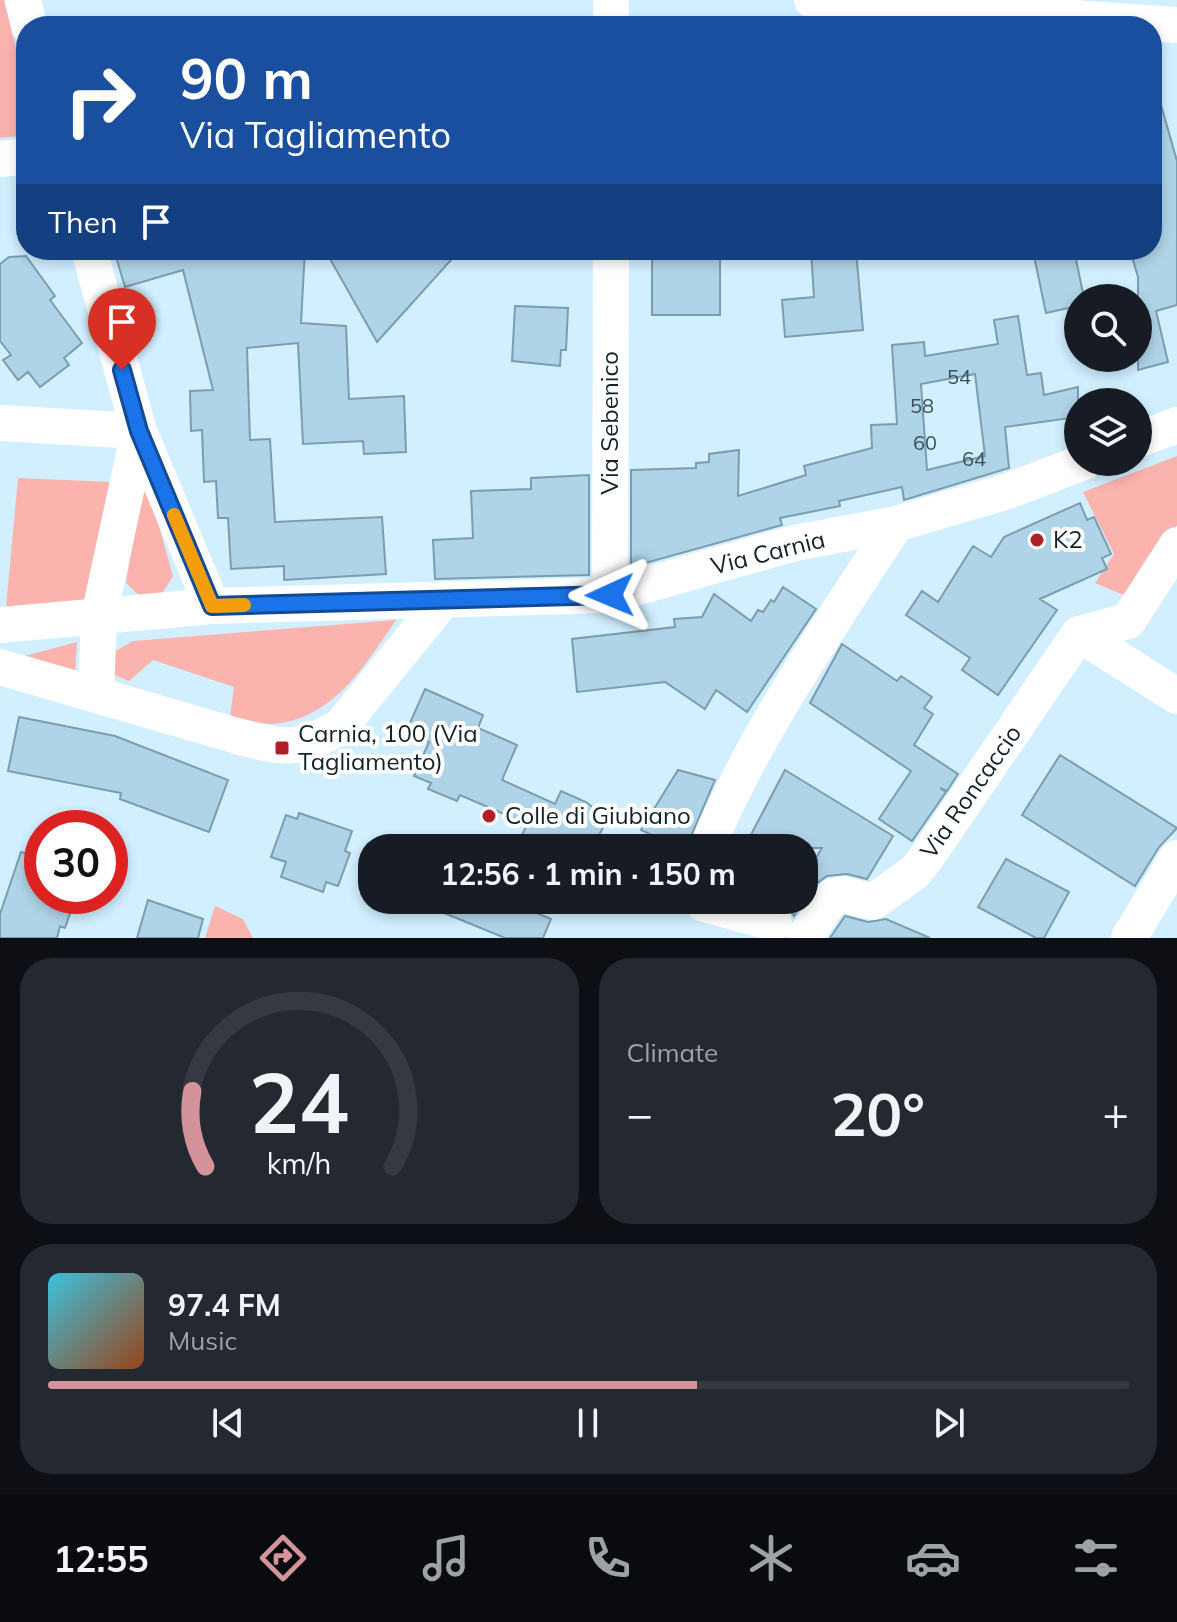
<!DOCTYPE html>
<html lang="en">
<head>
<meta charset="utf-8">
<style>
	:root { --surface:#171b24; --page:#242831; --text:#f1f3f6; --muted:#9ea1a6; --line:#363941; --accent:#d4939a }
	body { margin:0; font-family:Mulish,sans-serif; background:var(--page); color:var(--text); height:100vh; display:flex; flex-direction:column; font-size:30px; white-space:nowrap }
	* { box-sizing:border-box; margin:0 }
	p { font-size:26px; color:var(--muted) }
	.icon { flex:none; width:44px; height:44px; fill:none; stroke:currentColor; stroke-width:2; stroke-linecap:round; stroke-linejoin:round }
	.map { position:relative; height:938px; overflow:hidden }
	.panel { display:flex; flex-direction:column; gap:20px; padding:20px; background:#0d0f14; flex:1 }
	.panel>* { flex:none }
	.guide { position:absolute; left:16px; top:16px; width:1146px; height:244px; border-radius:32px; box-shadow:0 4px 12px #0003; background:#1a4fa0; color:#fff; overflow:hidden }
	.buttons { position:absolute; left:1064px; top:284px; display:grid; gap:16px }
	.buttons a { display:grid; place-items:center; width:88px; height:88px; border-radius:50%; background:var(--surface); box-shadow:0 4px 12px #0003; font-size:40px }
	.speed { position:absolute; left:24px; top:810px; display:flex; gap:16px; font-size:40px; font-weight:700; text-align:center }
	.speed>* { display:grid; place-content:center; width:104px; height:104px; border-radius:50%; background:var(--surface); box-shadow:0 4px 12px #0003; line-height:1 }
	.speed .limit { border:12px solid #d22; background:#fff; color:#111 }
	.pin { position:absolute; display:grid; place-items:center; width:68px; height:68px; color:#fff; margin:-82px -34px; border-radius:50% 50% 50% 0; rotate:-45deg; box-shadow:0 0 8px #0007 }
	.pin .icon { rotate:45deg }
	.me { position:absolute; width:88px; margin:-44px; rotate:269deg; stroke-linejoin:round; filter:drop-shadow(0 0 6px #0008) }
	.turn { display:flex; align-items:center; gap:28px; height:168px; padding:0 32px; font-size:36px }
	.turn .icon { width:104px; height:104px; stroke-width:2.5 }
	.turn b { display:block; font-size:56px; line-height:68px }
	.then { display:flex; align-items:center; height:76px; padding:0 32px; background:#0003; gap:16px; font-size:30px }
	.big { font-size:60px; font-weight:700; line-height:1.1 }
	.panel .tile { flex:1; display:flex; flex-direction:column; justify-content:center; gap:12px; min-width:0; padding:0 28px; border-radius:32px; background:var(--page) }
	.panel .dial { align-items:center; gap:0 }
	.dial svg { height:208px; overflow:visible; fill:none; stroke:var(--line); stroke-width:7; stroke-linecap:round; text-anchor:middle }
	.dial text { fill:var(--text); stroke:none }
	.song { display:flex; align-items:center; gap:24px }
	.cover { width:96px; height:96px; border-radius:12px; background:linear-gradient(135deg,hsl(190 70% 55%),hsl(20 70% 35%)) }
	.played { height:8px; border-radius:4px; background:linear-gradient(90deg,var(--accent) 60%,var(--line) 60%) }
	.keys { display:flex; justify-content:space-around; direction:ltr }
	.heat { display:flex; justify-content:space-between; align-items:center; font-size:44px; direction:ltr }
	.panel .tiles { flex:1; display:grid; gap:20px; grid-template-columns:1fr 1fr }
	.tile:last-child { grid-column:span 2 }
	.trip { position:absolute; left:358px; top:834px; width:460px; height:80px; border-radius:32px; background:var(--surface); box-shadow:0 4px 12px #0003; font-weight:700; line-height:80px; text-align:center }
	.tabs { display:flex; height:128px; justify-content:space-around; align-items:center; background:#090b0e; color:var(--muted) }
	.tabs .icon { width:56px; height:56px }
	.tabs .on { color:var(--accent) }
	.tabs b { font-size:36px; color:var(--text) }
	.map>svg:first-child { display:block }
</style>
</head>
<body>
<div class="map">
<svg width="1177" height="938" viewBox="0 0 1177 938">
	<rect width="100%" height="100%" fill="#d1efff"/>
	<!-- green -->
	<path fill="#fbb3ae" d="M0,0H4L26,90V135L0,138Z
		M1177,456V525L1128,597L1095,583L1114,554L1083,492Z
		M144,473L173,576L162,594L142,598L126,583Z
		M18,478L113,482L89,601L6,607Z
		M396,620C366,664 333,720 272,724C259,724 243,718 230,716L234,687L153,660L129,681L114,675L112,653L133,641Z
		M77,642L75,674L17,658Z
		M215,906L243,919L253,938H205Z"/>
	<!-- building -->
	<path fill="#afd4e7" stroke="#7a9daf" stroke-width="2" fill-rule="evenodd" d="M1159,98L1177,161V305L1156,311L1168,362L1138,370V277L1130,250H1152V99Z
		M114,250H305L301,323L346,326L349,399L404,396L406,452L364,454L363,441L303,444L298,343L247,348L250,440L270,439L275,522L382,517L386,574L284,580V566L231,569L228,518H218L216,481L204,482L202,430L191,431L190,391L213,390L183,270L125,287Z
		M325,250H460L377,342Z
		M652,250H720V315H652Z
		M811,250H856L863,330L785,337L782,300L814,297Z
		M1063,250H1074L1084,298H1078V306L1046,313L1034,256Z
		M26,256L55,296L50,300L82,343L64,358L69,365L40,387L28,372L18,380L3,360L11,355L0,341V264L9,257Z
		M515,306L568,308L566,350H561L560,366L512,361Z
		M1018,316L1027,375L1041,373L1044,395L1078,387V417L1005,427L1009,468L904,500L902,487L839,501L840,506L780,518L782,525L631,567V470L696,468V463L709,462V454L739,450L738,496L806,475L804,466L872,448L871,425L897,424L892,345L924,342L925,356L998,344L994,320ZM975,374L985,456L927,470L921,384Z
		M589,475V575L435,579L433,540L473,538L471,491L531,489V478Z
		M1080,503L1087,520L1094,517L1111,554L1102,558L1107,569L1040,599L1057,610L998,695L962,670L970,658L906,615L922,591L938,602L973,546L991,557L1004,537Z
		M783,587L816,609L747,712L716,690L705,709L665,682L577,692L572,639L675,627L674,619L702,617L714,594L751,621L758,610L763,612L771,600L774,602Z
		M842,644L897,681L901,676L932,697L924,708L933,714L914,745L958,774L947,791L940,788L946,792L912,841L879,819L911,771L810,703Z
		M425,689L483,715L478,728L517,745L502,780L555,804L561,791L586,802L608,819L594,844L583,838L579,848H533L519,842L527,824L460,795L457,801L428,789L431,783L414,776L429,742L406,732Z
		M19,717L115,736L228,780L209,832L120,799L121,793L8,771Z
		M1060,755L1177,828L1159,847L1135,886L1022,815Z
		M678,770L715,780L686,848H646L650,834L641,830Z
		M785,770L893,836L867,879L847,874L827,876L816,884L794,916L788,908L769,900H804V877L822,848H744Z
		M299,813L352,831L345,851L350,853L338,886L326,882L323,892L281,877L286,862L271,857L286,815L297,819Z
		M21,852L42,859V896H76L65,928L60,926L57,938H0V914Z
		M1006,859L1069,892L1044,938H1036L978,907Z
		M148,900L203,919L198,938H137Z
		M536,900L532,911L551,919L543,938H505L415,901Z
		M845,916L868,922L886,919L930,938H830Z"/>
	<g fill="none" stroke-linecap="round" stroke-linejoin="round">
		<!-- street -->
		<path stroke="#fff" stroke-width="36" d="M23,0L29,26
			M812,0L1177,25
			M611,26V0
			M0,159L26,156
			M89,250L139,431L212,606
			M0,423L139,431
			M1138,440L1177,425
			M610,595L611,250
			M0,625L212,606L610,595L795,543L896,524L1008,491L1084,462
			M1079,634L1128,621L1177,545
			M1079,634L1177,696
			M0,667L244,738C287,749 303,750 341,726L444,599
			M96,694L99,616L139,431
			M707,848C755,732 828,629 896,524
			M704,900V904L774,923
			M805,937L833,896L842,894L873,902L915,872L926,858L1079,634
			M1129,938L1177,858"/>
	</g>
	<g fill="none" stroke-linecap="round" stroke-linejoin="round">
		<!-- route casing -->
		<g stroke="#114b97" stroke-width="20">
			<path id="route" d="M122,370L139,431L212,606L610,595"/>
		</g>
		<!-- route -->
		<use href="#route" stroke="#1a73e8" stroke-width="14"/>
		<!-- slow -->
		<path stroke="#f59e0b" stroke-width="14" d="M174,515L212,606L244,605"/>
	</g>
	<!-- markers -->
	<g fill="#b01e2a" stroke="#fff" stroke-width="3">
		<circle cx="1037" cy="540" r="8"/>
		<rect x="274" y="740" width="16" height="16" rx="4"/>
		<circle cx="489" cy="816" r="8"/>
	</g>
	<g text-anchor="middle" stroke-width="8" stroke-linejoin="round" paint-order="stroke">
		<!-- number labels -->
		<g font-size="20" fill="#3b4e58">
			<text x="959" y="384">54</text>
			<text x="922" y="413">58</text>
			<text x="925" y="450">60</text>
			<text x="974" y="466">64</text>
		</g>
		<!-- street labels -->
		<g font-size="24" fill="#142229" stroke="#fff">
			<text transform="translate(610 423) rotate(-90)" y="8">Via Sebenico</text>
			<text transform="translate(768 553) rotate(-14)" y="8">Via Carnia</text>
			<text transform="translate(971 792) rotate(-55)" y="8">Via Roncaccio</text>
		</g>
		<!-- poi labels -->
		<g font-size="24" fill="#142229" stroke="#fff" text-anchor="start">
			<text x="1053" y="548">K2</text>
			<text x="298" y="742">Carnia, 100 (Via<tspan x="298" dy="28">Tagliamento)</tspan></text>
			<text x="505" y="824">Colle di Giubiano</text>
		</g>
	</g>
</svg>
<div class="buttons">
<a><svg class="icon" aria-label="search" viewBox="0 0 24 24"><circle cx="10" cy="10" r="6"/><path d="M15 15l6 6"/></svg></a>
<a><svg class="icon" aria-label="layers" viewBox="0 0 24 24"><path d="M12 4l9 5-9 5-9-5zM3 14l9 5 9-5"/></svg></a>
</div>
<div class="speed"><div class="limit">30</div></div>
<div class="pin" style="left:122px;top:370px;background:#d93025"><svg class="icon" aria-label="arrive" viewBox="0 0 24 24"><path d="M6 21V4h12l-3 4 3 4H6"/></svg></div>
<svg class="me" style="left:610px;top:595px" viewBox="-20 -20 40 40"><path d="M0-17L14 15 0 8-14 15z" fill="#1a73e8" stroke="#fff" stroke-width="4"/></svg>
<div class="trip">12:56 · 1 min · 150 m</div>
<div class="guide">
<div class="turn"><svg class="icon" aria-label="right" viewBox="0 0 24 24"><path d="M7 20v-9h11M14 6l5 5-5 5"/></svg><div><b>90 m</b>Via Tagliamento</div></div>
<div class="then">Then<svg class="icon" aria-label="arrive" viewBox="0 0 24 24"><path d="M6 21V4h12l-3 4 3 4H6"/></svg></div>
</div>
</div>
<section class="panel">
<div class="tiles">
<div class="tile dial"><svg viewBox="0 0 100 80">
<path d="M14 69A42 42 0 1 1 86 69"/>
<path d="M14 69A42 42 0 0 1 9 40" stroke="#d4939a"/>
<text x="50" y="56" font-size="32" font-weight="700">24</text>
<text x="50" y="72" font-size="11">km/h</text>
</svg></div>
<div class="tile"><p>Climate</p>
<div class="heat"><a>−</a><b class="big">20°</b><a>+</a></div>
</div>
<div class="tile">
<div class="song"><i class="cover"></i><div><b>97.4 FM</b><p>Music</p></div></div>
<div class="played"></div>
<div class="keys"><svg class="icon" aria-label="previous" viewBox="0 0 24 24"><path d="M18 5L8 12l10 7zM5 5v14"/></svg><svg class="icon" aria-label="pause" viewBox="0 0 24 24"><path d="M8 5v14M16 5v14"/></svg><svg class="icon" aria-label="next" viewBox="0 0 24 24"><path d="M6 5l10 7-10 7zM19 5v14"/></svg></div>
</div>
</div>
</section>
<nav class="tabs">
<b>12:55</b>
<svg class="icon on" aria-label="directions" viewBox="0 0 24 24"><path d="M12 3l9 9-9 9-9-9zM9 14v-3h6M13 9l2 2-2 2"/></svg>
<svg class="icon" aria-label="music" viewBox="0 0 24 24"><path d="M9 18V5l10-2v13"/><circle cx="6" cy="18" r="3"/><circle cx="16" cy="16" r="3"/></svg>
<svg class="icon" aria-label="phone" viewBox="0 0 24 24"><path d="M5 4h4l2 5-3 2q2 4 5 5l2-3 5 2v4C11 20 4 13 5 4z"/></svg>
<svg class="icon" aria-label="climate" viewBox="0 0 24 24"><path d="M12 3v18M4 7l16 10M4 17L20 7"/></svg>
<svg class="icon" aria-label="car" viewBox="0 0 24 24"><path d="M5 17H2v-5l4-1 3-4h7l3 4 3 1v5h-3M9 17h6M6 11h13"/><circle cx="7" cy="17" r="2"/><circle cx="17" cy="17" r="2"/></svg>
<svg class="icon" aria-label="filters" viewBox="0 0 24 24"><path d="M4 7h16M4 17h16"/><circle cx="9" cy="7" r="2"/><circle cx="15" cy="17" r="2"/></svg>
</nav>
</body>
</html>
